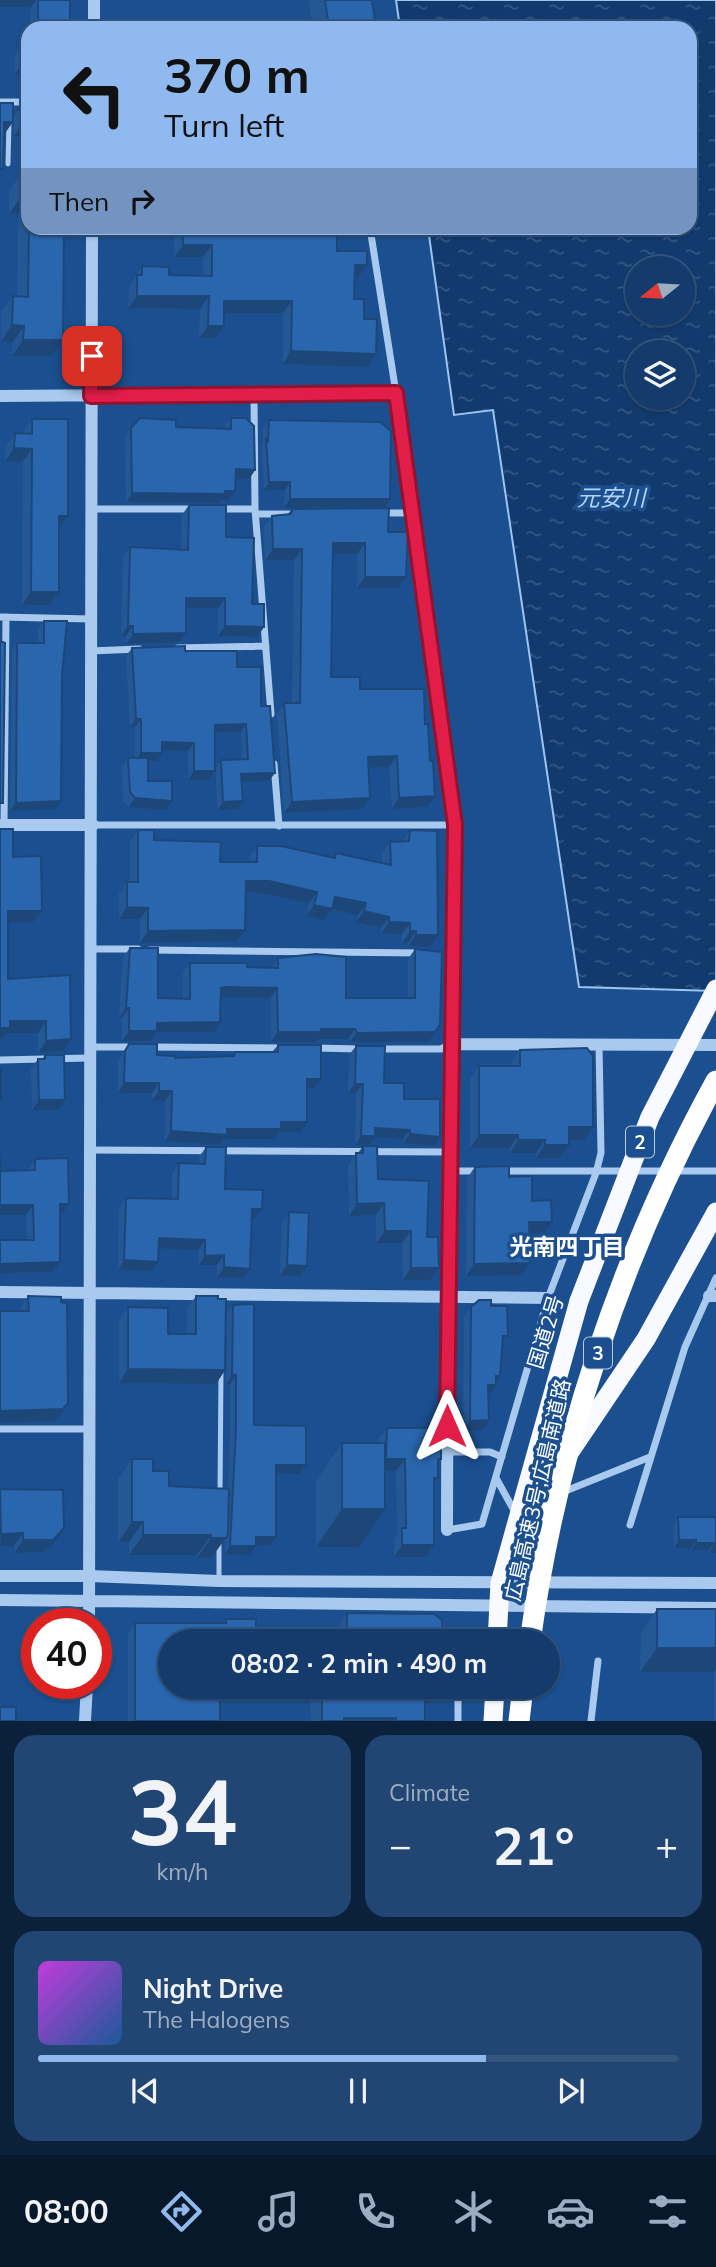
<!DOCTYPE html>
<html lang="en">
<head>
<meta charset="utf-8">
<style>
	:root { --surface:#143b6b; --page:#214673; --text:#f1f3f6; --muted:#9dadc1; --line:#33557e; --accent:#90b9f0 }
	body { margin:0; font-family:Mulish,"Noto Sans JP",sans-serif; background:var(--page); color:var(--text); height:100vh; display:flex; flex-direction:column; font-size:26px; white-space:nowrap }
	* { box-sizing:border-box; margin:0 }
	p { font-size:23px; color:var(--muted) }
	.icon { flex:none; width:38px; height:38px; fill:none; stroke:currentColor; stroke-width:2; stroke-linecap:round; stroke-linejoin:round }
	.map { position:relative; height:1721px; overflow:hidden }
	.drawer { display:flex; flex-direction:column; gap:14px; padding:14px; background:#0b203b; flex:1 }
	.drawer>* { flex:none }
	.hud { position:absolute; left:21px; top:21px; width:676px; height:214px; border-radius:21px; box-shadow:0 2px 5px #0004,0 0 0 2px var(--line); background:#90b9f0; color:#111; overflow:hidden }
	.needle { width:46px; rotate:252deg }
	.buttons { position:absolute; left:625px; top:256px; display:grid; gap:14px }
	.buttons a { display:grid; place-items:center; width:70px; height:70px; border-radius:50%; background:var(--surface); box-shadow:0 2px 5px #0004,0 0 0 2px var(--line); font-size:35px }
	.speed { position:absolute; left:21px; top:1608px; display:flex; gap:14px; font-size:35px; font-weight:700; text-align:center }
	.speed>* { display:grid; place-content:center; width:91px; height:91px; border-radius:50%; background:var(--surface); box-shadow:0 2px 5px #0004,0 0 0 2px var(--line); line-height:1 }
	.speed .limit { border:10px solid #d22; background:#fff; color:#111 }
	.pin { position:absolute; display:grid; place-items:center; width:60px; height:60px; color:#fff; margin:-30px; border-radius:14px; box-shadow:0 4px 10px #0006 }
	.me { position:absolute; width:77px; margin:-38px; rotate:0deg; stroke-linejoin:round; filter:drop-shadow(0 0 5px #0008) }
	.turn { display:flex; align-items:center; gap:24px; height:147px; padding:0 28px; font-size:32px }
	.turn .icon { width:91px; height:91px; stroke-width:2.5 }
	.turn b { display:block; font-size:49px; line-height:60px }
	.then { display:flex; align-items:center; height:66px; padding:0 28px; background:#0003; gap:14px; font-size:26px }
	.big { font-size:52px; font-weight:700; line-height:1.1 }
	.drawer .card { flex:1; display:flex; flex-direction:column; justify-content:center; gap:10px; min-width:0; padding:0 24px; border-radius:21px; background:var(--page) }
	.drawer .dial { align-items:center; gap:0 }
	.dial b { font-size:91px; line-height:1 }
	.song { display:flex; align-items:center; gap:21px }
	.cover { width:84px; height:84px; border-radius:10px; background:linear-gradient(135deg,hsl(290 70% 55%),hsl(210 70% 35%)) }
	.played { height:7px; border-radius:4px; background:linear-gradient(90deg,var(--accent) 70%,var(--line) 70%) }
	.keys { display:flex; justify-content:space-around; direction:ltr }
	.heat { display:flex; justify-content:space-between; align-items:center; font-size:38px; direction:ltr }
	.drawer .tiles { flex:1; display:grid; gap:14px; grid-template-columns:1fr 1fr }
	.card:last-child { grid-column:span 2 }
	.trip { position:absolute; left:158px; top:1629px; width:402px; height:70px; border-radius:35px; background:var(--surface); box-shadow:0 2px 5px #0004,0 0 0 2px var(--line); font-weight:700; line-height:70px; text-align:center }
	.menu { display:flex; height:112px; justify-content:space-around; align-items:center; background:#08182b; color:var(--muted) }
	.menu .icon { width:49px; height:49px }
	.menu .active { color:var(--accent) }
	.menu b { font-size:32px; color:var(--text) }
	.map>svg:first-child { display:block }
</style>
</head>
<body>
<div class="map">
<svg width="716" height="1721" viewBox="0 0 716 1721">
	<defs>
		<pattern id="water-ripples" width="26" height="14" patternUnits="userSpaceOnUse" patternTransform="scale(1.75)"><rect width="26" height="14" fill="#123a6d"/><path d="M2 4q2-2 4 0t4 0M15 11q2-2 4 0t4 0" fill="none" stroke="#365883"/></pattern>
	</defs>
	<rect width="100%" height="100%" fill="#1b4f8f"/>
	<!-- water -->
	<path fill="url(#water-ripples)" stroke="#9cc4f0" stroke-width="2" fill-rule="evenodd" d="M396,0H716V991L579,987L493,410L454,415L428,228H690V28H400ZM637,268H682V313H637ZM637,352H682V397H637Z"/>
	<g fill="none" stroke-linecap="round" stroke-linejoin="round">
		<!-- service -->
		<path stroke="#a9c9ee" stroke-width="5" d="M8,164L9,122
			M220,1494L221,1371
			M219,1581V1542"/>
		<!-- minor -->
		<path stroke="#a9c9ee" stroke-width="7" d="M0,102H28
			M370,228L396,393
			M254,396L255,509L271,714
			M92,509H192
			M218,509H255
			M379,513H413
			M256,514H297
			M0,617L91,619
			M178,648L266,646
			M90,651L139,649
			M274,764L279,826
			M4,825L6,617
			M93,825H455
			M90,949H138
			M150,950L421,953
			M89,1047H133
			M149,1047L284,1048
			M313,1048L361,1049
			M376,1049H441L451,1044
			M0,1060L88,1058
			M89,1150L449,1152
			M448,1171H481
			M500,1171H716
			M0,1429H89
			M447,1452H490L502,1457
			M496,1478L516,1514
			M563,1492L650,1457
			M630,1525L685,1347L716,1278
			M447,1530L482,1524L548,1298L596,1173L601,1153L599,1044
			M458,1721V1687
			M591,1721L598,1661"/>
		<!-- tertiary -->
		<path stroke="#a9c9ee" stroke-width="12" d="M94,28V0
			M0,396L396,393L455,825L448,1171L447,1530
			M0,825H93
			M451,1044L716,1045
			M0,1292L548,1298
			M709,1296H716
			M0,1576H89L219,1581L716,1583
			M0,1600L716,1608
			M89,1624L92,228
			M85,1721L87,1684"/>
		<!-- trunk -->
		<path stroke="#f8faff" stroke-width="19" d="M500,1583L555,1474L646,1339L716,1212
			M497,1642L500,1583L579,1301
			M493,1721L495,1687"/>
		<!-- motorway -->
		<path stroke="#fff" stroke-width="21" d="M519,1721L523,1687"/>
		<!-- trunk-bridge -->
		<path stroke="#f8faff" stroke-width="19" d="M579,1301L650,1117L716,989"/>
		<!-- motorway-bridge -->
		<path stroke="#fff" stroke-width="21" d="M530,1642C557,1446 621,1254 716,1081"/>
	</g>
	<!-- wall -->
	<path fill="#245895" d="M0,0H70V28H30L31,7Z
		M308,0H372L376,28H313Z
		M23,44L28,74H15V55Z
		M25,101H28V228H64L51,356H12L13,342L1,341V312L13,296H17L18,214H9V191L20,175H22V136H14V117Z
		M174,228H337V251L367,265L358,278H355L354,299L364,319L376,354L368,367L283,364V313H224V326L215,338H199L200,309L128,308L129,287L142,266L169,275H203V257H174Z
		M231,418L255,470L249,479L236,478L235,491L229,500H221L219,503L126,502L125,437L131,428L176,427L225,428V426Z
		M32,419L68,516L59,529L49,605H22L23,462H5V447L15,433H23Z
		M269,420L385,507L284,508L285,490H264L261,447L263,444V428Z
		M189,505L226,537L252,604L264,627L257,637L218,636V608H186L179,642L126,644V636H121L123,557L130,547L181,549L182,515Z
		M292,509L388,532L398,588H357V554H333L331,677L360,689L425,724L435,796L428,807L392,809L389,767L369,768L370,798L362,809L284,813L277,714L284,703H292L294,560H265L264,527L272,516L287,515Z
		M44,621L55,809L10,811L12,651L17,643H38V629Z
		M132,648L185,651L237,667L261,706L269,781L242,782L237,809L217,810L216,768L221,760L242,759L241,732L215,733V771L209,780H188V751L162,750L157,761H148V781L166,810L129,807L123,801L122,767L128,758H135V727H130L126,656Z
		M0,829H13V857L41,856L42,911L33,922L8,923V979L70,975L71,1039L63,1051L38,1053V1033H7L2,1039H0Z
		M138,830L154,840L220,862H249V857L257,846L333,858L336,853L382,863V853L390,842L402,841L410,830L430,947L408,946V943H402V934H381V928L356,922L358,915L332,909L324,920L306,916L309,903L261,893H246L245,930L237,941L140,943V919H119V893L127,882H130V841Z
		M130,948L158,998L183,999V972L190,963L247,967L272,968L278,958L346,998H408V959L415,949L440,1025L429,1042H350L348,1039H317L314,1042H271V998L221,997L220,1022L214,1032H157L150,1041H122V1018H119L123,957Z
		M129,1044L157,1055L175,1058L232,1056L235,1052H272L278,1045L321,1079L314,1088H307V1122L300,1132H279L274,1139H225L220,1145L165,1141V1101L152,1100V1093H118V1061Z
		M356,1046L384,1083L404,1099L440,1137L434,1146L403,1143V1139L375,1137L369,1145H355L356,1093H348L349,1055Z
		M520,1050L593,1127L584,1140H569V1145L560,1158H536V1153H510V1148H470V1079L479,1066H511V1062Z
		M45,1055L65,1100L58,1110H32L31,1069L38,1059H42Z
		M363,1146L378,1179L427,1237L430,1280H403L402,1243H376V1215L349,1216L348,1165L356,1153H358Z
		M206,1147L225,1189L255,1218H252L250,1269L243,1278L217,1277V1265H199L198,1250L158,1248V1262L151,1271L118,1270L119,1207L126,1198L172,1199V1173L179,1163L199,1164V1157Z
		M35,1159L62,1214H60L53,1272L0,1273V1240H27L26,1215L0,1171L28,1170Z
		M475,1167L509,1177L552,1222L544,1233L529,1234L521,1275L466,1276L467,1178Z
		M289,1212L307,1266L300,1276L280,1275L282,1222Z
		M28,1296L68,1403L60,1416L54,1421L0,1423V1311H20V1308Z
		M196,1296L225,1370L216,1384L119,1383V1321L128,1307L168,1334H187V1309Z
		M233,1305L254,1425L306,1465L300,1474L276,1473V1537L270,1545H256L250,1555L225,1554V1538L211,1558H197V1555H129V1542H118V1479L132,1459L153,1471L169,1486L228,1489L230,1438V1384H226L227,1313Z
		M491,1306L502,1344L496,1385L489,1394L483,1430L463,1431L464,1316L471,1307Z
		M387,1428L441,1459L438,1463L434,1483L426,1557H394V1540L397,1535L396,1471H385L359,1547H316V1481L342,1443H378V1440Z
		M0,1489L64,1528L56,1541L44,1552L14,1553V1546H0Z
		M678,1517H716V1553H709V1550H691V1548H674L673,1525Z
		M657,1609H716V1721H714V1672H640L641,1633Z
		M347,1613L438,1642H335L336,1630Z
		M226,1619H256L170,1642L220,1721H128V1633L135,1623H223Z
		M310,1687H428V1702L425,1707V1721H311Z"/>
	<!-- shaded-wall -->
	<path fill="#1d4779" d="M0,0H36L31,7H0Z
		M22,64H28V74H15Z
		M25,120H28V128L22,136H14Z
		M4,122H13L3,136Z
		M20,198H28V199L18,214H9Z
		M183,245H212L203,257H174Z
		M355,265H367L358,278L346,277Z
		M137,296H209L200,309L128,308Z
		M224,301H292L283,313H216Z
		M12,325L24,326L13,342L1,341Z
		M208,326H224L215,338H199Z
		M23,340H63L51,356H12Z
		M291,351L376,354L368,367L283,364Z
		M14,448L32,449L23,462H5Z
		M236,469L255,470L249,479L230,478Z
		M269,482H290L285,490H264Z
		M225,491H235L229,500H221L219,503L126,502L132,493Z
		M290,499H390L385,507L284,508Z
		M59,516H68L58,530Z
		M333,543H365L357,554H326Z
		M273,549H302L294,560H265Z
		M365,577H406L398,588H357Z
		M31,592H59L49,605H22Z
		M186,598H225L218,608H179Z
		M128,626H133L126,636H121Z
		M225,626L264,627L257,637L218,636Z
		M186,633L179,642L126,644L133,634Z
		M136,719H141L135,727H130Z
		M246,724L241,732L209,733L215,725Z
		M162,742L194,743L188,751L157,750Z
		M141,753H162L157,761H135Z
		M397,756L389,767L360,768L368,757Z
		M194,771H215L209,780H188Z
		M275,773L269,781L236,782L241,774Z
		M435,796L428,807L392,809L399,798Z
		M135,798L172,801L166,810L129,807Z
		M370,798L362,809L284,813L292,802Z
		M61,801L55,809L10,811L16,803Z
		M243,801L237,809L217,810L223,802Z
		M246,881H269L317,892L309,903L261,893L238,892Z
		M335,897L366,903L358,915L332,909L324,920L306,916L314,905Z
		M127,907L148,908L140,919H119Z
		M8,911H42L33,922L0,923Z
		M364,911L389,917L381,928L356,922Z
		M389,922L410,923L402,934H381Z
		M245,930L237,941L140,943L148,931Z
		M410,931H416L408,943H402Z
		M416,935H438L430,947L408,946Z
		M225,987L277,988L271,998L218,997L221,988Z
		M126,1008H129L122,1018H119Z
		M10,1021H46L38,1033H7L2,1039H0V1028Z
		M220,1022L214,1032H157L150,1041H122L129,1031L157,1023Z
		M321,1029H355L348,1039H317L314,1042H271L278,1032Z
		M435,1032L429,1042H350L357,1033Z
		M71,1039L63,1051L38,1053L46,1041Z
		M307,1079H321L314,1088H300Z
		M124,1083H159L152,1093H118Z
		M355,1084H363L356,1093H348Z
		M159,1091H172L165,1101L152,1100Z
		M39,1100H65L58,1110H32Z
		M281,1122H307L300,1132H279L274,1139H225L220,1145L165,1141L171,1131L227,1129Z
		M569,1127H593L584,1140H560Z
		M375,1128L410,1130L403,1139L375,1137L369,1145H355L361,1136Z
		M410,1134L440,1137L434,1146L403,1143Z
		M479,1135H518L510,1148H470Z
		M518,1140H545L536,1153H510Z
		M545,1145H569L560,1158H536Z
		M384,1203L376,1215L349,1216L357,1204Z
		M60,1204H69L62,1214H53Z
		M0,1205H33L26,1215H0Z
		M252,1209H262L255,1218H245Z
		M529,1222H552L544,1233L521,1234Z
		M385,1231H411L402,1243H376Z
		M159,1238L205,1240L198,1250L152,1248Z
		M224,1255L217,1265H199L205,1256Z
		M124,1260L158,1262L151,1271L118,1270Z
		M60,1262L53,1272L0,1273V1264Z
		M530,1263L521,1275L466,1276L474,1264Z
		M287,1265L307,1266L300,1276L280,1275Z
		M224,1267L250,1269L243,1278L217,1277Z
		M411,1268H439L430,1280H403Z
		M128,1369L225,1370L216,1384L119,1383Z
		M232,1375H236L230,1384H226Z
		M496,1376H500L493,1385H496L490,1394H482Z
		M68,1403L60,1416L54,1421L0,1423V1411Z
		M489,1420L483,1430L463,1431L470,1421Z
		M386,1459H405L396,1471H378Z
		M276,1465H306L300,1474L270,1473Z
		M342,1509H385L359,1547H316Z
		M132,1522H143L129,1542H118Z
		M64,1528L56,1541L44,1552L14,1553L23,1540Z
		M23,1533L14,1546H0L1,1534Z
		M143,1535H211L197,1555H129Z
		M256,1537H276L270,1545H250Z
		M211,1538H226L211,1558H197Z
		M679,1540H696L691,1548H674Z
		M696,1543H714L709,1550H691Z
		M402,1545H434L426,1557H394Z
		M714,1545H716V1553H709Z
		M230,1546H256L250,1555L225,1554Z
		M657,1648H716V1669L714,1672H640Z
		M344,1718H396L394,1721H342Z"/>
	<!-- building -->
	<path fill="#2a66ad" stroke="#1d4779" stroke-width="2" d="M38,0H70V28H38Z
		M325,0H372L376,28H329Z
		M23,44H28V64H22Z
		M25,101H28V120H25Z
		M0,103H13V122H4L3,169H0Z
		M20,175H28V198H20Z
		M29,228H64L63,340H23L24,326L12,325L13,296L28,297Z
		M183,228H337V251H367V265H355L354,299H364V319H377L376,354L291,351L292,301H224V326H208L209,296H137V275H142V266L169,267V275L212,276V245H183Z
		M140,418L176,420V427L231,429V418H246L254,426L255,470L236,469L235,491H225V494L132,493L131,428Z
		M32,419H68V516H59V592H31L32,449L14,448L15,433L32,434Z
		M269,420L380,422L391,431L390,499H290V482H269L266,439L268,441Z
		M189,505H226V537L254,538L252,604H264V627L225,626V598H186V633L133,634V626H128L130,547L188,550Z
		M389,508L388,532H408L406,577H365V543H333L331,677H360V689H424L425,724H428L430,761H433L435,796L399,798L397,756L368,757L370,798L292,802L284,703H300L302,549H273L272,516L291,514L292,509Z
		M44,621H67L62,675L61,801L16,803L17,643H44Z
		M0,641L5,643L3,803H0Z
		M185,646V651H237V667H261V706H270L275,773L241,774L243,801L223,802L221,760L248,759L246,724L215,725V771H194V743L162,742V753H141V719H136L132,648Z
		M128,758H148V781H172V801L135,798L130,792Z
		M0,829H13V857L41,856L42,911H8V979L70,975L71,1039L46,1041V1021H10V1028H0Z
		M138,830H154V840L221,842L220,862H257V846H281L335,858L336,853L391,865L390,842L409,841L410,830L437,831L438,935H416V931H410V923L389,922V917L364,911L366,903L335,897L332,909L314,905L317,892L269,881H246L245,930L148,931V908L127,907V882H138Z
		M130,948H158V998L190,999V963H247V967L278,968V958L316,954L346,957V998H415V949L442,952L440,1025L435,1032L357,1033L355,1029H321V1032H278L277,988L225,987L221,988L220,1022L157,1023V1031H129V1008H126Z
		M129,1044H157V1055L175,1056V1058L234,1056L235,1052H278V1045H321V1079H307V1122H281V1129H227V1135L171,1131L172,1091H159V1083H124L125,1051Z
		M356,1046H385L384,1083H404V1099H440V1137L410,1134V1130L375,1128V1136H361L363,1084H355Z
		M587,1048L593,1056V1127H569V1145H545V1140H518V1135H479V1066H520V1050Z
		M45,1055H64L65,1100H39L38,1059H45Z
		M0,1069H1V1100H0Z
		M363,1146H377L378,1179L429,1181L427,1237H438L439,1268H411V1231H385L384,1203L357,1204L356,1153H363Z
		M206,1147H226L225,1189L263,1190L262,1209H252L250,1269L224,1267V1255L205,1256V1240L159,1238L158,1262L124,1260L126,1198L178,1199L179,1163L205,1164Z
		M0,1155V1171L35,1170V1159L68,1158L69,1204H60V1262L0,1264V1240H34L33,1205H0Z
		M509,1166V1177L532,1176V1201L551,1200L552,1222H529L530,1263L474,1264L475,1167Z
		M289,1212L309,1213L307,1266L287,1265Z
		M28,1296L61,1297V1302L67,1303L68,1403L63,1409L0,1411V1311H29Z
		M196,1296H218V1299H226L225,1370L128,1369V1307L168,1308V1334H196Z
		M479,1300H491V1306H507L508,1336H503L500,1376H496V1385H488L489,1420L470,1421L471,1307Z
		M254,1304V1425L306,1426V1465H276V1537H256V1546H230L236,1429V1375H232L233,1305Z
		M387,1428H441V1459H438V1478H434V1545H402V1528H406L405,1459H386Z
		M342,1443H385V1509H342Z
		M132,1459H153V1471H169V1486L229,1489L228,1534L226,1538H211V1535H143V1522H132Z
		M0,1489L63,1490L64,1528L53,1540H23V1533L1,1534Z
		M678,1517H716V1545H714V1543H696V1540H679Z
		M657,1609H716V1648H657Z
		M347,1613L434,1614L442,1620V1637H436V1642H347Z
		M226,1619H256V1642H170V1687H220V1721H135V1623H226Z
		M322,1687H428V1702H425V1721H396V1718H344V1721H322Z
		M0,1707H16V1721H0Z"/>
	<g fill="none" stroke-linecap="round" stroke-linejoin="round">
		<!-- route casing -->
		<g stroke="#92132f" stroke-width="18">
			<path id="route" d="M92,356L91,396L396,393L455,825L447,1426"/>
		</g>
		<!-- route -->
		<use href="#route" stroke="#e11d48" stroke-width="12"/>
	</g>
	<g text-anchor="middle" stroke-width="7" stroke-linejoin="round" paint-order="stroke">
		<!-- shield labels -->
		<g fill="#1b4f8f" stroke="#bbcadd" stroke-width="2">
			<rect x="626" y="1126.5" width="28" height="31" rx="5"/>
			<rect x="584" y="1337.5" width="28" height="31" rx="5"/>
		</g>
		<g font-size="19" font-weight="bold" fill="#fff">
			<text x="640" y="1149">2</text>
			<text x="598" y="1360">3</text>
		</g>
		<!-- street labels -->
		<g font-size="21" fill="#fff" stroke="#1b4f8f">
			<text transform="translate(546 1332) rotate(-73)" y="7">国道2号</text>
			<text transform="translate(538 1490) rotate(-77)" y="7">広島高速3号;広島南道路</text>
		</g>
		<!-- water labels -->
		<g font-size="23" font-style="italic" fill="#b5d3f5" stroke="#1b4f8f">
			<text x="611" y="506">元安川</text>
		</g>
		<!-- neighbourhood labels -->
		<g font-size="23" font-weight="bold" fill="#fff" stroke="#1b4f8f">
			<text x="567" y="1255">光南四丁目</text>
		</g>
	</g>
</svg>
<div class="buttons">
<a><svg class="needle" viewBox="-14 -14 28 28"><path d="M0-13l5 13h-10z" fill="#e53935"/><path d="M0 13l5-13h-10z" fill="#9dadc1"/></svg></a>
<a><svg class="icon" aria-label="layers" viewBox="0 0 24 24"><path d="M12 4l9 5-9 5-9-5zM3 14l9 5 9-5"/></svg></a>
</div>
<div class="speed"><div class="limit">40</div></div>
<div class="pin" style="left:92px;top:356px;background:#d93025"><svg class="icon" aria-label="arrive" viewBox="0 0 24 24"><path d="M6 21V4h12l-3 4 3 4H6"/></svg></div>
<svg class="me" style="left:447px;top:1426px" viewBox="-20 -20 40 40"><path d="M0-17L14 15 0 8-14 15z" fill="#e11d48" stroke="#fff" stroke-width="4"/></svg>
<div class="trip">08:02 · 2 min · 490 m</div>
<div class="hud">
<div class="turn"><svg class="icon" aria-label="left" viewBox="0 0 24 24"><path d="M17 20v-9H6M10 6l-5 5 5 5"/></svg><div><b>370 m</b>Turn left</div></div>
<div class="then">Then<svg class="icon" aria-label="right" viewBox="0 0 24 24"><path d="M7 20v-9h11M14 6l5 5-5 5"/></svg></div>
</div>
</div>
<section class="drawer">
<div class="tiles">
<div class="card dial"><b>34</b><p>km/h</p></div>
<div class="card"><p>Climate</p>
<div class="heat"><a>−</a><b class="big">21°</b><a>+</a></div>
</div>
<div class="card">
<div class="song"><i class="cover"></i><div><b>Night Drive</b><p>The Halogens</p></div></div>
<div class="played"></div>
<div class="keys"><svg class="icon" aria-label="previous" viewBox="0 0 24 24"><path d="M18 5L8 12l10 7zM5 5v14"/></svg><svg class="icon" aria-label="pause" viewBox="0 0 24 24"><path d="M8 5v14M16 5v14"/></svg><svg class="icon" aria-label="next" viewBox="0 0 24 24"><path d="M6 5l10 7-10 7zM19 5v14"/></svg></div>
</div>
</div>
</section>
<nav class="menu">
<b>08:00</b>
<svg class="icon active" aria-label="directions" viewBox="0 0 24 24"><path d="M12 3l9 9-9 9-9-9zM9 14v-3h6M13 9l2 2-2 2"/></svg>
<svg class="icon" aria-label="music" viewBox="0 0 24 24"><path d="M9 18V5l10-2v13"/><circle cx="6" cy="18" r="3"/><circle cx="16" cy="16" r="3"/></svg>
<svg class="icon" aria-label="phone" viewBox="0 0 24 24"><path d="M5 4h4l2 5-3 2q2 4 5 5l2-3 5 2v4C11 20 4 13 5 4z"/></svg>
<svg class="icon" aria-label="climate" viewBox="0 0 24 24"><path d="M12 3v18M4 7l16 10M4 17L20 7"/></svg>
<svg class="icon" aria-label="car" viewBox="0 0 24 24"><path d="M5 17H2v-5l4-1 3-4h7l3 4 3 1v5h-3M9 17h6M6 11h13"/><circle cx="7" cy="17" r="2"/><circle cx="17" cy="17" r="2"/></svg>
<svg class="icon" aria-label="filters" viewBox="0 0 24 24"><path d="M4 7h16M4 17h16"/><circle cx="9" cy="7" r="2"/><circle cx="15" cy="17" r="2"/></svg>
</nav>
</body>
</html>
